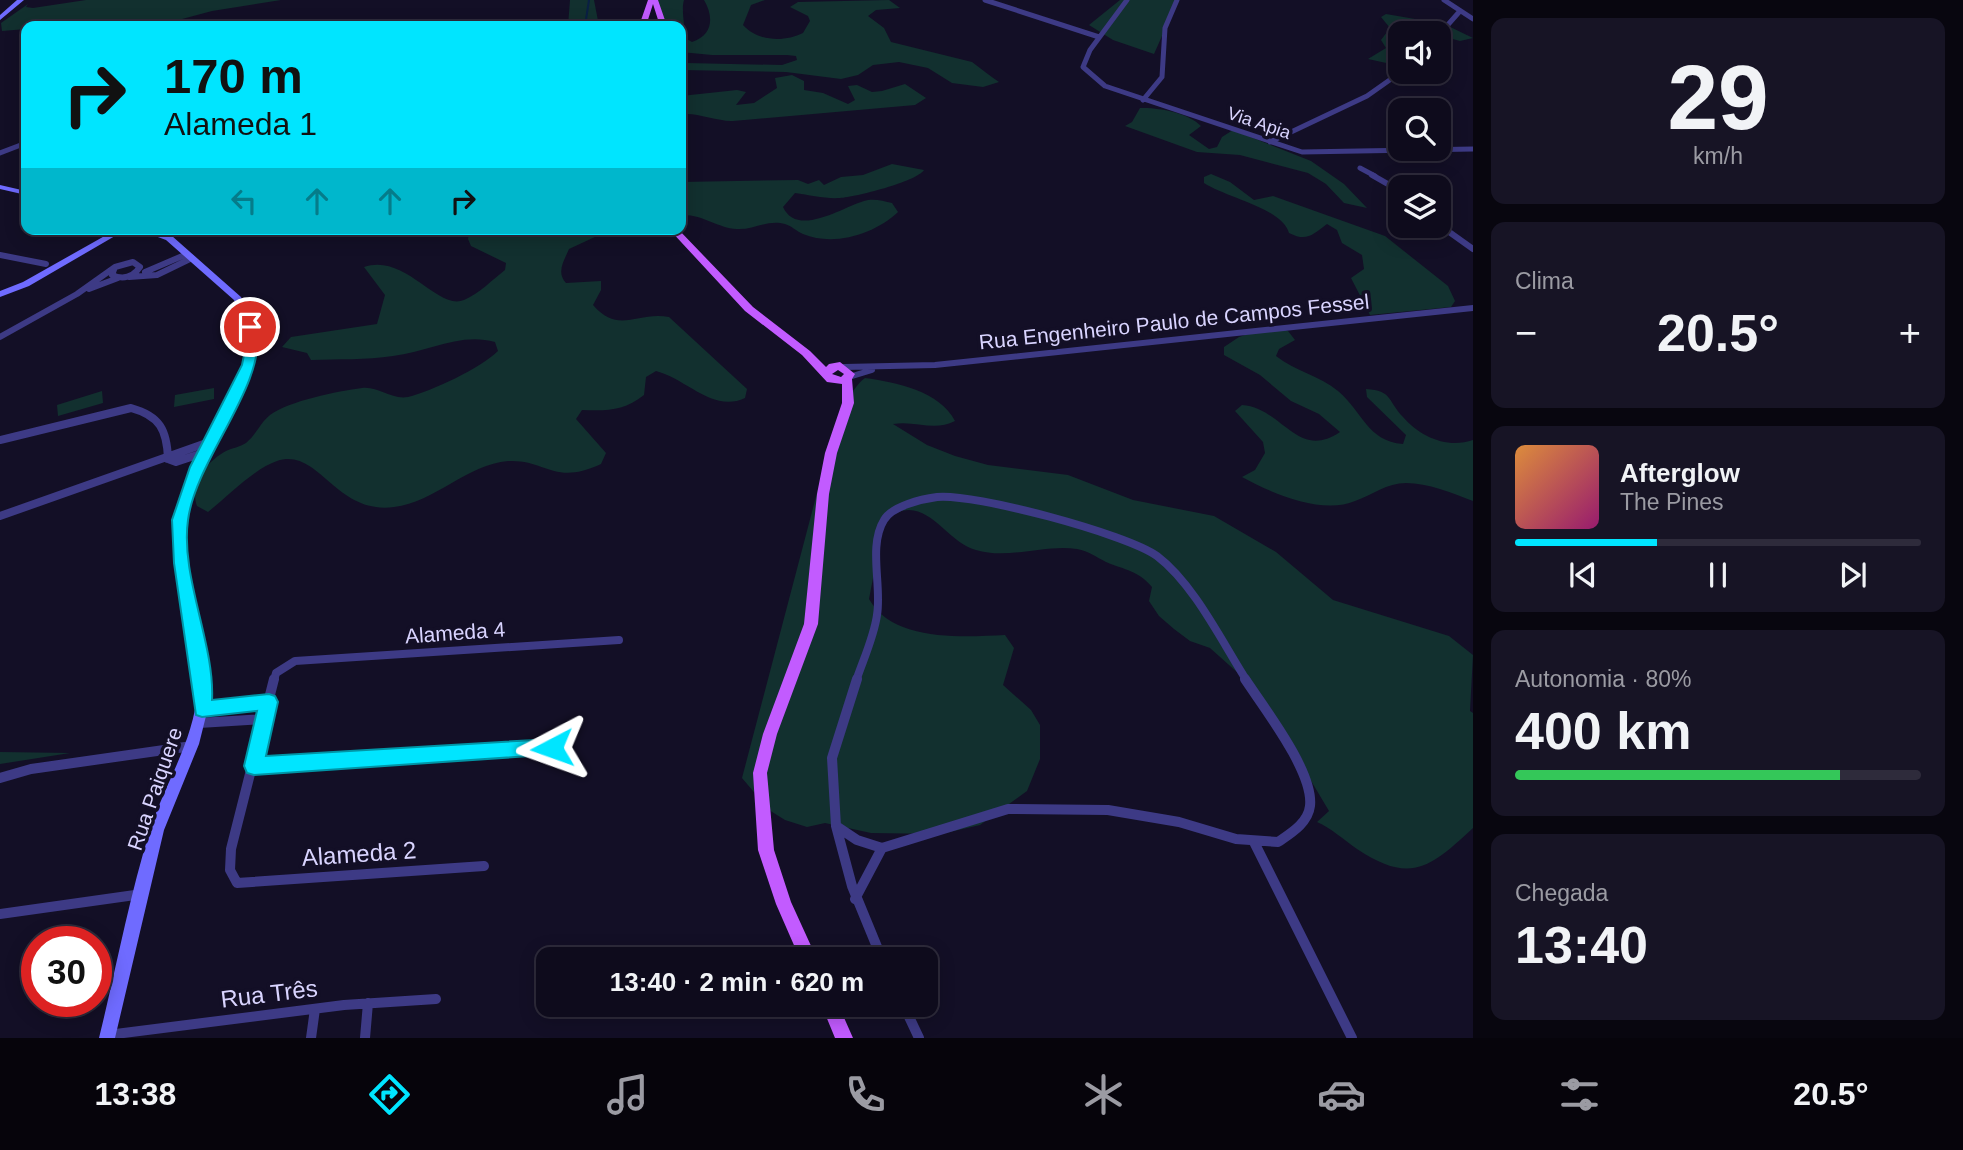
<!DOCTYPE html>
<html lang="pt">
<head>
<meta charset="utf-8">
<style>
	:root { --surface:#0e0b1c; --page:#171425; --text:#f1f3f6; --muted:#9b9ba3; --line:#2e2b3b; --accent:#00e5ff }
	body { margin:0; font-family:Helvetica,sans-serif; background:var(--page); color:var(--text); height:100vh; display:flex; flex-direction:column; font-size:26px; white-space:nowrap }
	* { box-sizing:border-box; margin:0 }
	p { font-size:23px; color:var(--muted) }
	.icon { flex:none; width:38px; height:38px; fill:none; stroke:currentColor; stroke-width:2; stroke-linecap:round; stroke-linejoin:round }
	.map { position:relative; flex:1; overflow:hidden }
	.details { display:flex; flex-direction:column; gap:18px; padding:18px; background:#08060f; width:490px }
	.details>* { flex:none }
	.top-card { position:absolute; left:21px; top:21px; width:665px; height:214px; border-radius:14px; box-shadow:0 4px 18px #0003,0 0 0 2px var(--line); background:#00e5ff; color:#111; overflow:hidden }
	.buttons { position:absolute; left:1388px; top:21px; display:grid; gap:14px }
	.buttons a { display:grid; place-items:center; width:63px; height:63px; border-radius:14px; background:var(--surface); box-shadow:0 4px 18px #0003,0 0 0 2px var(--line); font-size:35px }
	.speed { position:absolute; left:21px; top:926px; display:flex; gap:14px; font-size:35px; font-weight:700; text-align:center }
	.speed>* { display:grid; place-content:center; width:91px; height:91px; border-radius:50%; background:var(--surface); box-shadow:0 4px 18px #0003,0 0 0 2px var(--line); line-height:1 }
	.speed .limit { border:10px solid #d22; background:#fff; color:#111 }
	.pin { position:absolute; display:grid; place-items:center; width:60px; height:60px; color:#fff; margin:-30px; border:4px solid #fff; border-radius:50%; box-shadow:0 2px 7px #0007 }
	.me { position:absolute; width:77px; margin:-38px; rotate:266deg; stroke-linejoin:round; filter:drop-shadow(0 0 5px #0008) }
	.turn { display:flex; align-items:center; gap:24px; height:147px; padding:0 28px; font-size:32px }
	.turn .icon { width:91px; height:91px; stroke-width:2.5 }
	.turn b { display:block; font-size:49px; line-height:60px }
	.lanes { display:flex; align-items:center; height:66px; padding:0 28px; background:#0003; justify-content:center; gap:35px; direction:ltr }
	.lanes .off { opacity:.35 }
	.big { font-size:52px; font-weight:600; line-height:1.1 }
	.details .card { flex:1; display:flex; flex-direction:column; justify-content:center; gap:10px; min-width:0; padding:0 24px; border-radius:14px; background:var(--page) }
	.details .dial { align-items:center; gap:0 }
	.dial b { font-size:91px; line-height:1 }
	.song { display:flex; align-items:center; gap:21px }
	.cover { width:84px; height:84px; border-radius:10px; background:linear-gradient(135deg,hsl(30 70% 55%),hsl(320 70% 35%)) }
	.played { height:7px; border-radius:4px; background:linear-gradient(90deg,var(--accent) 35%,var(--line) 35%) }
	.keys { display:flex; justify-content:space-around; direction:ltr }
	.heat { display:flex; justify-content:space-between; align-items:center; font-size:38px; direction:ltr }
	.charge { height:10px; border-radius:5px; background:linear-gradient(90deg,#34c759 80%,var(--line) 0) }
	.trip { position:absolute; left:536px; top:947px; width:402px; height:70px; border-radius:14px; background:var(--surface); box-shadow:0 4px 18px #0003,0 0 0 2px var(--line); font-weight:600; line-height:70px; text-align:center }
	.menu { display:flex; height:112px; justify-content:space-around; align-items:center; background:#06040b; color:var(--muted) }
	.menu .icon { width:49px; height:49px }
	.menu .active { color:var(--accent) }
	.menu b { font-size:32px; color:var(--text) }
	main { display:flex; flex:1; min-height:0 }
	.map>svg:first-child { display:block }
</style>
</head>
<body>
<main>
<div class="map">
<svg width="1473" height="1038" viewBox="0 0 1473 1038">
	<rect width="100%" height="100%" fill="#130f26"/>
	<!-- green -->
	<path fill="#12302f" d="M86,0H281L212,11L156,26H107L103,19L26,26V29L2,31L1,23L28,4L26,7L33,8Z
		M570,0H594L599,26H568Z
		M655,0H684C681,9 685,27 685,38L692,42C713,35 714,17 704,0H765L751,5L743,25C758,42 785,42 803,33L810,21L808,16L790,7L798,2L889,0L900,8L876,10L868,16L884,28L891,42L972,62C981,69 989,75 999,82L983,87L952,83L928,68L899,62L873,65L858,75L841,79L786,72L681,70V64L686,63L782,65L797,60L796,56L787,55H712L681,52V26H660Z
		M1120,0H1178L1154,54L1113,40L1089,25Z
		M1386,14L1444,24L1473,38L1460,41L1424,31L1400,33V66L1368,59L1386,48L1381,40L1390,28L1381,17Z
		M792,75L804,81V90L823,93L848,104L855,100L848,86L857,85L872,92L882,91L905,84L926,98L915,105L733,121C718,122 692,111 681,115V96L737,90L746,92L736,105L754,103L777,88L775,78Z
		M1140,108C1158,107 1189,113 1201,126L1189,135L1209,149L1217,147L1222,137L1233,130L1311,161L1344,184L1367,208L1344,203L1326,184L1308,173L1240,155L1197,152L1125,126L1132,122Z
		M892,164L924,170C916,182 855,197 840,198C825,199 810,195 795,193L783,207C797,238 843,207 864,201C873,198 883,201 892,203L898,212C875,234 834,247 803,234C796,231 792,226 785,224C768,219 753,230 737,229C717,228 703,214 681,215V182L798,180L808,184L819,180L824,185L841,177L863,175Z
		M1211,174L1230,182L1254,200L1273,196L1385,236L1448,286L1455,301L1451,307L1370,315L1351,278L1364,269L1362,255L1342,243L1337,230L1327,224C1312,235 1307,242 1289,233C1282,208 1227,198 1204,183V177Z
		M470,229H612L569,249C564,261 556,272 566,283L601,281V290L593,305C619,335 637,311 669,317L747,389L745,398C713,413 687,379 656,371L646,377L644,395C624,411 607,411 582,410L576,419L606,453L601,464C554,486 546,459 508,461C468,464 435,502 394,507C335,515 319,447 277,461C255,468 227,497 208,512L197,506C189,484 206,462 226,451C232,448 240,447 246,443C256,435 260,423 270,415C289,401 338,391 362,388C378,386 391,400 408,397C432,391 481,368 498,351L495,342C460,332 428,352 393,356C366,360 338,359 311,360L307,353L282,347L291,337L377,324L385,295L364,267C406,253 437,311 464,300C479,294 493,279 505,270L506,263L471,246L468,239Z
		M1273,326L1288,331L1295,340L1279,349L1276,356C1295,371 1320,376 1338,391C1363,412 1367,441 1403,444L1406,435L1367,397L1366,389C1393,391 1387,400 1403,417C1420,437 1448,449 1473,440V501C1452,493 1428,483 1406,483C1387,483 1372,495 1355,501C1322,515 1271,493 1242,477L1255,470L1265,453L1263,442L1235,411L1242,405C1283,408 1297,461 1340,432L1319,414L1291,401L1260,375L1224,355V347L1239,337Z
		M865,378C895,382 940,391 955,421C934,432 915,420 893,424L927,445L955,456L988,465L1068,475L1133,500L1214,516L1276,552L1333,600L1449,636L1473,655L1470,711L1473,713V828C1431,867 1411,885 1357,849C1344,840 1331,828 1317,822L1329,811L1257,690L1210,648L1190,641L1174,629L1159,616L1149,601L1152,587C1139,571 1125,570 1106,562C1096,557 1089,551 1077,549C1045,544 1008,560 976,550C944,542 924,487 884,521L869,599C893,642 962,637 1005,635L1014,648L1003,685L1031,710L1040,725V759L1027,791L980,825L941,834L871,833L825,823L807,827L785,820L769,810L742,778L828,451C829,433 850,388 865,378Z
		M214,388V399L174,407L175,395Z
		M102,391L103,403L58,416L57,405Z
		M0,752L70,753L0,764Z"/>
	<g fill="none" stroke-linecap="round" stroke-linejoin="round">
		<!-- stream -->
		<path stroke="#0a1f44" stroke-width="2" d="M585,26L589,0"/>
		<!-- street-far3 -->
		<path stroke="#3d3a85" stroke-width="5" d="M985,0L1099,37
			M1127,0L1090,50L1083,67L1105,86L1302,152L1473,149
			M1444,0L1473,19
			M1438,36L1460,11
			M1143,100L1162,77L1165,28L1177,0
			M1270,142L1367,96L1401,72
			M0,153L26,143
			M1360,168L1375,176"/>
		<!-- street-far2 -->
		<path stroke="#3d3a85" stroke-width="6" d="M1372,175L1400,191
			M1438,224L1473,249
			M0,255L46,264
			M133,262L140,267C133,277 123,280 112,275L115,267Z
			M145,272L187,254
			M129,277L157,275L192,258
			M89,289L118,278
			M0,337L77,294L115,267
			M844,367L935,365L1473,308
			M849,377L872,370"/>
		<!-- street-far1 -->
		<path stroke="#3d3a85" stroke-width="8" d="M0,440L131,408C160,416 167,430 168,459
			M168,459L176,462L206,452
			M0,516L212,441
			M274,681L276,673L295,661L619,640
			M856,681C863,660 874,637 877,615C882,586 868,546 884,520C892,506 922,499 937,497C974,493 1127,534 1157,556C1194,584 1222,642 1247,681"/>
		<!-- street -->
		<path stroke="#3d3a85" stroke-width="10" d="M274,679L231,849L230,870L237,883L484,866
			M202,709L269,702
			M199,723L265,719
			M254,766L552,748
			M0,778L31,769L192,746
			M836,826L857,840L882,848L1008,809L1108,810L1179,822L1236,839L1278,842C1291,833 1308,823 1310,806C1314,772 1264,708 1245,679
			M836,826L852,886L882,959
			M836,826L832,758L857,679
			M1254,842L1352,1038
			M855,899L882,848
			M0,914L142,894
			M903,1004L919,1038
			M108,1035L344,1005L436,999
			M311,1038L315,1009
			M365,1038L368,1003"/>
		<!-- secondary -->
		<path fill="#6f6bff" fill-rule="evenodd" d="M17,0H24L0,20V15Z
			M0,185L26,191V195L0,189Z
			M117,229H127L29,286L0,297V291L23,282Z
			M136,229H149L172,236L241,297L254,327L257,345L254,365L203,467L185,520L187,563L210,689L208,708L199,744L164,830L115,1038H99C116,969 129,898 150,830C166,780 193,744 198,689L177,563L175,520L193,467L244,365L249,345L246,327L234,300L166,240Z"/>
		<!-- primary -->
		<path fill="#c25bff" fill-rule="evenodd" d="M648,0H658L667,26H660L653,4L646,26H639Z
			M669,229H678L753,307L810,351L826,367L829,364L840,362L855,374L852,379L854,403L837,453L829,494L818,624L777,734L767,773L774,850L791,902L817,959H800L776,904L758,850L753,773L763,734L804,624L817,494L825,453L842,403V384L827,382L802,355L745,311ZM838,370L844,374L841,377L832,374Z
			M821,1004H838L853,1038H835Z"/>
	</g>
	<!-- route -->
	<path fill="#00e5ff" stroke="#0095a6" stroke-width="2" d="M250,323L257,327C267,386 196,458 188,520C180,576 215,644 212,700L269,694L275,696L278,702L266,756L552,739L559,742L562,748L559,754L254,775L247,773L244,766L257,711L202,717L196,715L174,563L172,520L190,467L242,365L246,345L244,327Z"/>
	<g text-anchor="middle" stroke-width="7" stroke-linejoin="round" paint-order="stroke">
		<!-- far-street labels -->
		<g font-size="18" fill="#d9d4ff" stroke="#130f26">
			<text transform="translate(1259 123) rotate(19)" y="6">Via Apia</text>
		</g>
		<!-- street labels -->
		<g font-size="21" fill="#d9d4ff" stroke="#130f26">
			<text transform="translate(1174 322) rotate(-6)" y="7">Rua Engenheiro Paulo de Campos Fessel</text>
			<text transform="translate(455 633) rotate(-4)" y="7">Alameda 4</text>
			<text transform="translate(155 789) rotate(-71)" y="7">Rua Paiquere</text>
		</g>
		<!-- near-street labels -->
		<g font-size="24" fill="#d9d4ff" stroke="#130f26">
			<text transform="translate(359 854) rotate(-4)" y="8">Alameda 2</text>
			<text transform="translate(269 994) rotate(-7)" y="8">Rua Três</text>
		</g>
	</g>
</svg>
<div class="buttons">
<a><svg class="icon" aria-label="sound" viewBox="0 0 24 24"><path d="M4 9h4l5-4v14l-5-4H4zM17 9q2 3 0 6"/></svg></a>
<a><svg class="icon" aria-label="search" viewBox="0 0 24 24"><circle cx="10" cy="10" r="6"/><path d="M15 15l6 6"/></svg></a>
<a><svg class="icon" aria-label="layers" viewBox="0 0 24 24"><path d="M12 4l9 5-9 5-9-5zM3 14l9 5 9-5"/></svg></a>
</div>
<div class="speed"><div class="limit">30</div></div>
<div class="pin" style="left:250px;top:327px;background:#d93025"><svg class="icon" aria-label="arrive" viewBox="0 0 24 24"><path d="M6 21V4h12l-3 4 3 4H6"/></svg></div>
<svg class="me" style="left:552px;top:748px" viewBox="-20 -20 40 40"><path d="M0-17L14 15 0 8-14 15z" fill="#00e5ff" stroke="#fff" stroke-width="4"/></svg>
<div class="trip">13:40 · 2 min · 620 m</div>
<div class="top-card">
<div class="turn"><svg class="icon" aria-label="right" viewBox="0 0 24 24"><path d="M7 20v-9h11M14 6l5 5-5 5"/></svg><div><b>170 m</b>Alameda 1</div></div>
<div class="lanes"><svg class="icon off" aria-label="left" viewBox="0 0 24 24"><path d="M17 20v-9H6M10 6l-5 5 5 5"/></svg><svg class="icon off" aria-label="ahead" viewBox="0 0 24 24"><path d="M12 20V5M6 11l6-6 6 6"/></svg><svg class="icon off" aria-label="ahead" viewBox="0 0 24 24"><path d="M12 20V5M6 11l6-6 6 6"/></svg><svg class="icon" aria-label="right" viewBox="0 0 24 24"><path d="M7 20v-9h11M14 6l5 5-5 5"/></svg></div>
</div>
</div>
<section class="details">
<div class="card dial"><b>29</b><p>km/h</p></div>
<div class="card"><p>Clima</p>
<div class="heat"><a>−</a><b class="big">20.5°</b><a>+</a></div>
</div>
<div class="card">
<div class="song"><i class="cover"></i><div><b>Afterglow</b><p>The Pines</p></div></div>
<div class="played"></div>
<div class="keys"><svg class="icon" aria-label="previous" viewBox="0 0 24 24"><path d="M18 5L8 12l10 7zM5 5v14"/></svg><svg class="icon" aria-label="pause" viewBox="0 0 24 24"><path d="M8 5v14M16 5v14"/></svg><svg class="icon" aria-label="next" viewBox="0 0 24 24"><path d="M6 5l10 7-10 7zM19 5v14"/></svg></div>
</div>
<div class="card"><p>Autonomia · 80%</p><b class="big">400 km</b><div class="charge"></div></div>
<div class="card"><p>Chegada</p><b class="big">13:40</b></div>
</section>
</main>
<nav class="menu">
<b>13:38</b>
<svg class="icon active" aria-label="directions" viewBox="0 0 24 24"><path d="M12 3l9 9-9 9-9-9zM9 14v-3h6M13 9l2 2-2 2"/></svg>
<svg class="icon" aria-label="music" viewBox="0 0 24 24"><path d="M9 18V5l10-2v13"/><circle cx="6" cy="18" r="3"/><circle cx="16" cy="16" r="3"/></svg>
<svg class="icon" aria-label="phone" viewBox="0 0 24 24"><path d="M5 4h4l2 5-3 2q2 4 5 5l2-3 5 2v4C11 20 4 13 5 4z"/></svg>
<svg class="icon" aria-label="climate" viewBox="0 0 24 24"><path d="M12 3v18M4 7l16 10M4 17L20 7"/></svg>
<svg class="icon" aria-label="car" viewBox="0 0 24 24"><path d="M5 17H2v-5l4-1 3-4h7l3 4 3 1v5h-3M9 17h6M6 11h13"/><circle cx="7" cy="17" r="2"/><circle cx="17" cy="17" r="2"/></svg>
<svg class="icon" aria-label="filters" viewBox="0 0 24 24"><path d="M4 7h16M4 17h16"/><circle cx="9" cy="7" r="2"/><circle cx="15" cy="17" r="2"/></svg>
<b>20.5°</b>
</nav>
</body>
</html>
